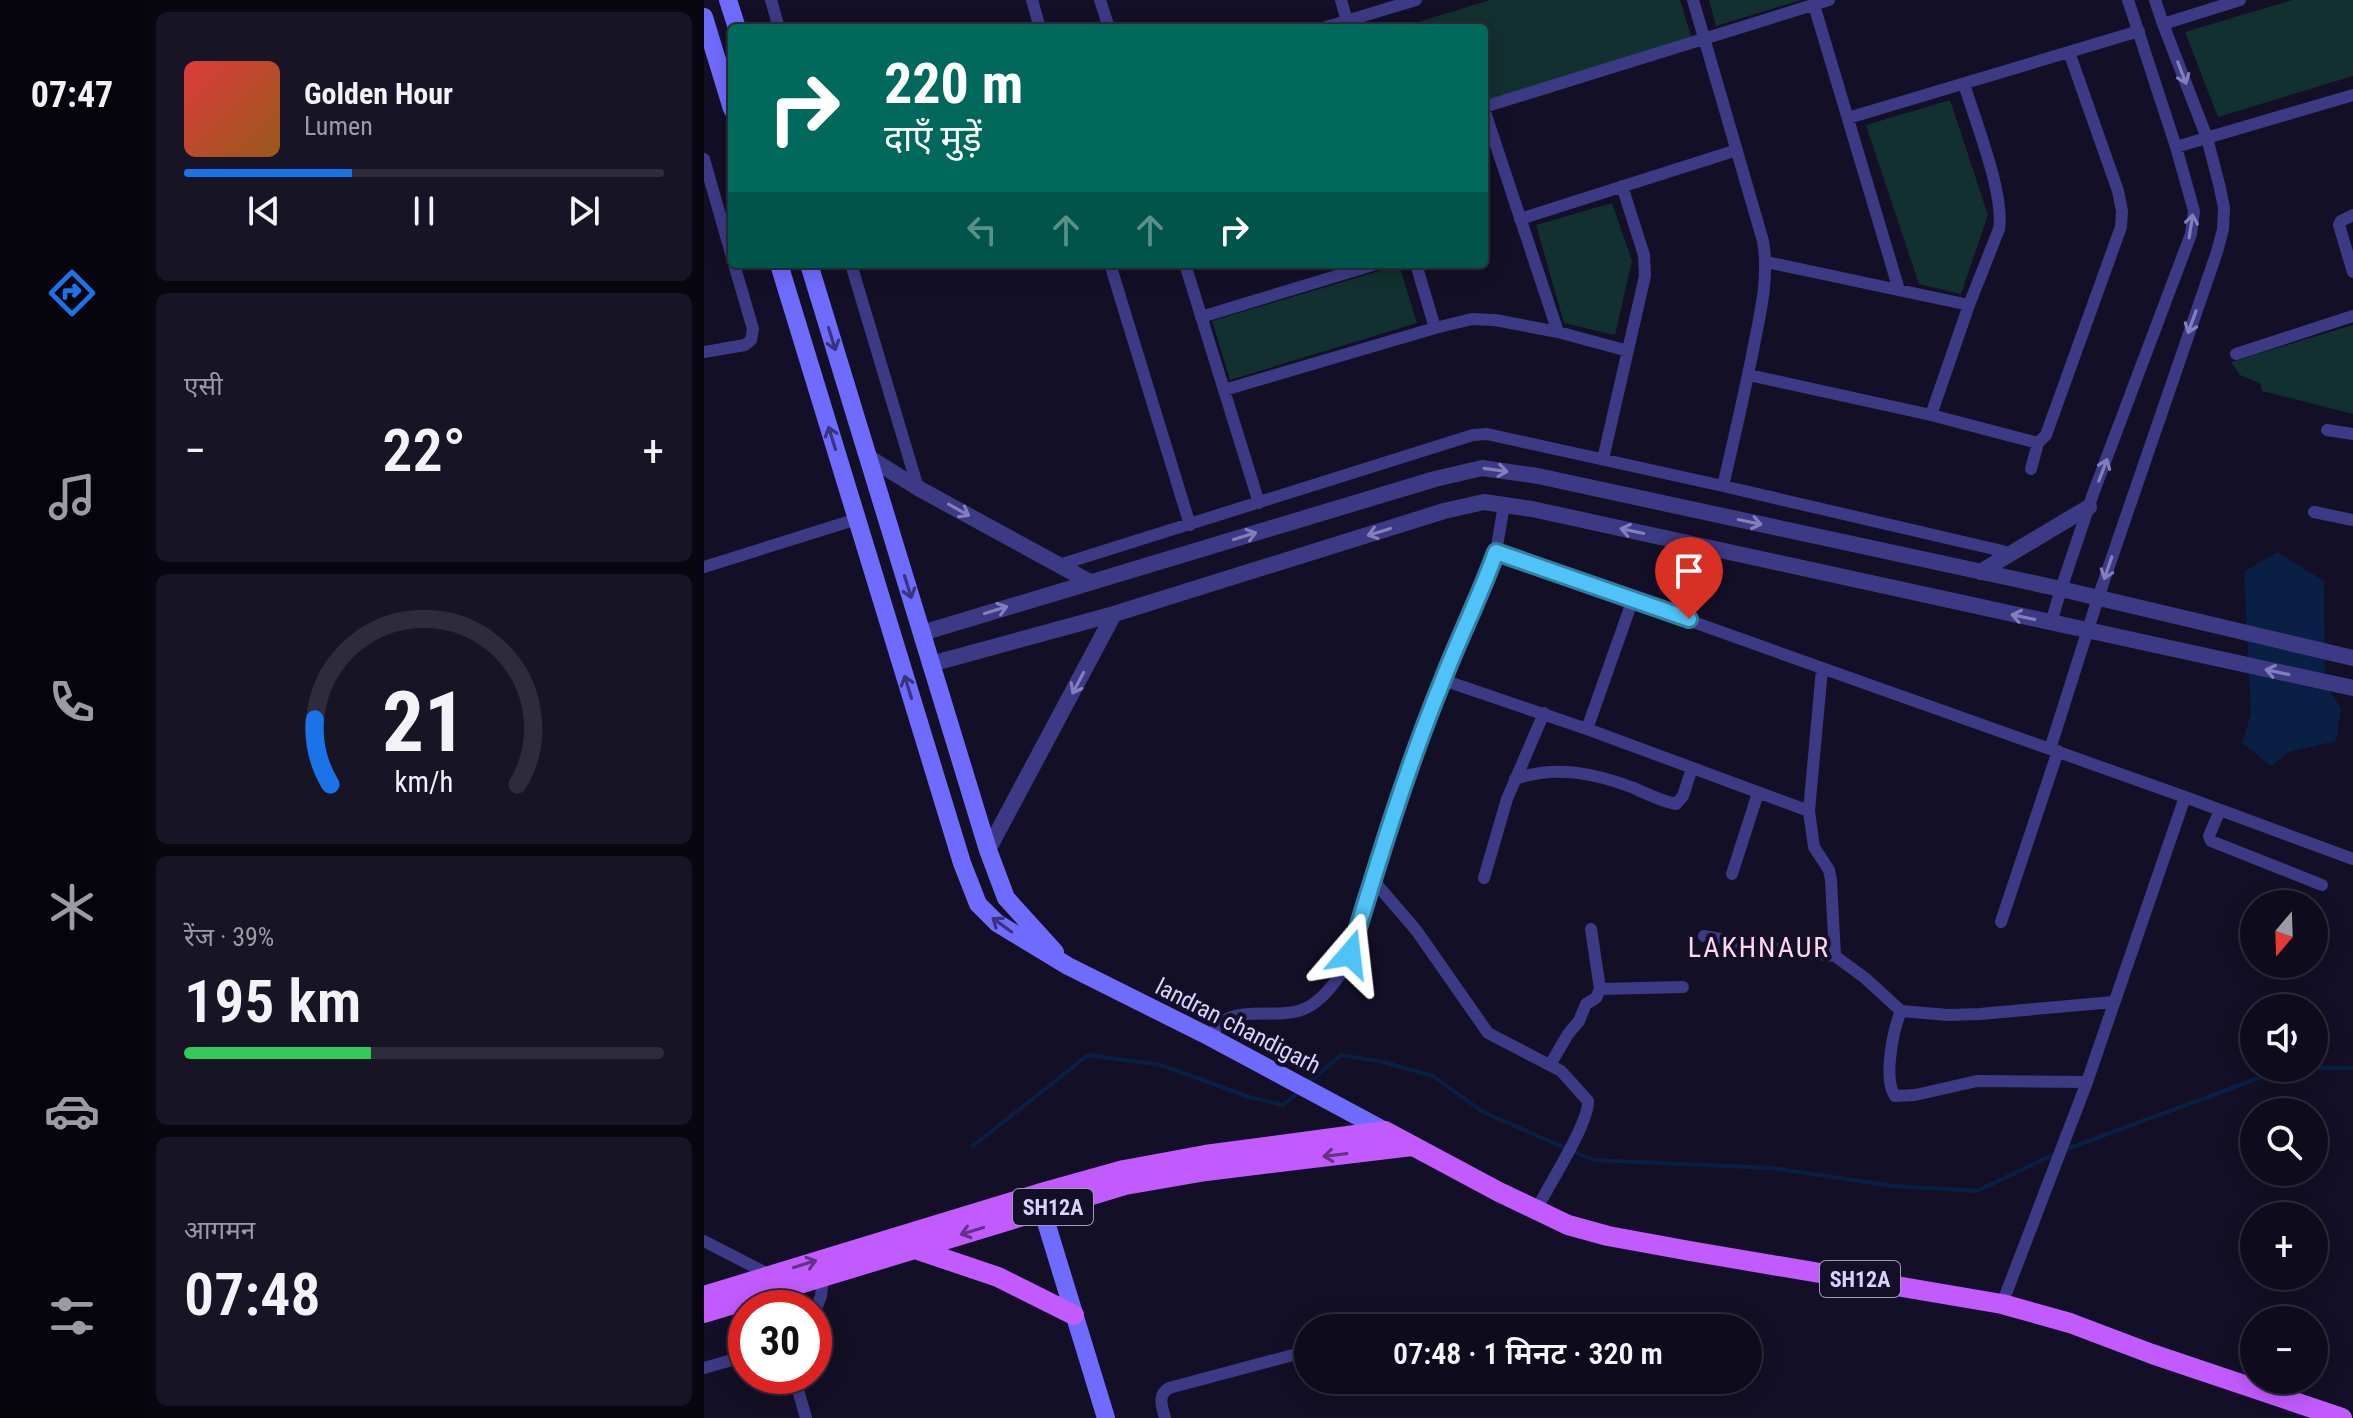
<!DOCTYPE html>
<html lang="hi">
<head>
<meta charset="utf-8">
<style>
	:root { --surface:#0e0b1c; --page:#171425; --text:#f1f3f6; --muted:#9b9ba3; --line:#2e2b3b; --accent:#1a73e8 }
	body { margin:0; font-family:"Roboto Condensed","Noto Sans Devanagari",sans-serif; background:var(--page); color:var(--text); height:100vh; display:flex; flex-direction:column; font-size:30px; white-space:nowrap }
	* { box-sizing:border-box; margin:0 }
	p { font-size:26px; color:var(--muted) }
	.icon { flex:none; width:44px; height:44px; fill:none; stroke:currentColor; stroke-width:2; stroke-linecap:round; stroke-linejoin:round }
	.map { position:relative; flex:1; overflow:hidden }
	.side { display:flex; flex-direction:column; gap:12px; padding:12px; background:#08060f; width:560px }
	.side>* { flex:none }
	.guide { position:absolute; left:24px; top:24px; width:760px; height:244px; border-radius:8px; box-shadow:0 4px 20px #0003,0 0 0 2px var(--line); background:#00695c; color:#fff; overflow:hidden }
	.needle { width:52px; rotate:199deg }
	.tools { position:absolute; left:1536px; top:890px; display:grid; gap:16px }
	.tools a { display:grid; place-items:center; width:88px; height:88px; border-radius:50%; background:var(--surface); box-shadow:0 4px 20px #0003,0 0 0 2px var(--line); font-size:40px }
	.speed { position:absolute; left:24px; top:1290px; display:flex; gap:16px; font-size:40px; font-weight:700; text-align:center }
	.speed>* { display:grid; place-content:center; width:104px; height:104px; border-radius:50%; background:var(--surface); box-shadow:0 4px 20px #0003,0 0 0 2px var(--line); line-height:1 }
	.speed .limit { border:12px solid #d22; background:#fff; color:#111 }
	.pin { position:absolute; display:grid; place-items:center; width:68px; height:68px; color:#fff; margin:-82px -34px; border-radius:50% 50% 50% 0; rotate:-45deg; box-shadow:0 0 8px #0007 }
	.pin .icon { rotate:45deg }
	.me { position:absolute; width:88px; margin:-44px; rotate:17deg; stroke-linejoin:round; filter:drop-shadow(0 0 6px #0008) }
	.turn { display:flex; align-items:center; gap:28px; height:168px; padding:0 24px; font-size:36px }
	.turn .icon { width:104px; height:104px; stroke-width:2.5 }
	.turn b { display:block; font-size:56px; line-height:68px }
	.lanes { display:flex; align-items:center; height:76px; padding:0 24px; background:#0003; justify-content:center; gap:40px; direction:ltr }
	.lanes .off { opacity:.35 }
	.big { font-size:60px; font-weight:600; line-height:1.1 }
	.side .tile { flex:1; display:flex; flex-direction:column; justify-content:center; gap:12px; min-width:0; padding:0 28px; border-radius:12px; background:var(--page) }
	.side .dial { align-items:center; gap:0 }
	.dial svg { height:208px; overflow:visible; fill:none; stroke:var(--line); stroke-width:7; stroke-linecap:round; text-anchor:middle }
	.dial text { fill:var(--text); stroke:none }
	.song { display:flex; align-items:center; gap:24px }
	.cover { width:96px; height:96px; border-radius:12px; background:linear-gradient(135deg,hsl(0 70% 55%),hsl(30 70% 35%)) }
	.played { height:8px; border-radius:4px; background:linear-gradient(90deg,var(--accent) 35%,var(--line) 35%) }
	.keys { display:flex; justify-content:space-around; direction:ltr }
	.heat { display:flex; justify-content:space-between; align-items:center; font-size:44px; direction:ltr }
	.charge { height:12px; border-radius:6px; background:linear-gradient(90deg,#34c759 39%,var(--line) 0) }
	.trip { position:absolute; left:590px; top:1314px; width:468px; height:80px; border-radius:40px; background:var(--surface); box-shadow:0 4px 20px #0003,0 0 0 2px var(--line); font-weight:600; line-height:80px; text-align:center }
	main { display:flex; flex:1; min-height:0 }
	.tabs { display:flex; flex-direction:column; width:144px; justify-content:space-around; align-items:center; background:#06040b; color:var(--muted) }
	.tabs .icon { width:56px; height:56px }
	.tabs .active { color:var(--accent) }
	.tabs b { font-size:36px; color:var(--text) }
	.map>svg:first-child { display:block }
</style>
</head>
<body>
<main>
<nav class="tabs">
<b>07:47</b>
<svg class="icon active" aria-label="directions" viewBox="0 0 24 24"><path d="M12 3l9 9-9 9-9-9zM9 14v-3h6M13 9l2 2-2 2"/></svg>
<svg class="icon" aria-label="music" viewBox="0 0 24 24"><path d="M9 18V5l10-2v13"/><circle cx="6" cy="18" r="3"/><circle cx="16" cy="16" r="3"/></svg>
<svg class="icon" aria-label="phone" viewBox="0 0 24 24"><path d="M5 4h4l2 5-3 2q2 4 5 5l2-3 5 2v4C11 20 4 13 5 4z"/></svg>
<svg class="icon" aria-label="climate" viewBox="0 0 24 24"><path d="M12 3v18M4 7l16 10M4 17L20 7"/></svg>
<svg class="icon" aria-label="car" viewBox="0 0 24 24"><path d="M5 17H2v-5l4-1 3-4h7l3 4 3 1v5h-3M9 17h6M6 11h13"/><circle cx="7" cy="17" r="2"/><circle cx="17" cy="17" r="2"/></svg>
<svg class="icon" aria-label="filters" viewBox="0 0 24 24"><path d="M4 7h16M4 17h16"/><circle cx="9" cy="7" r="2"/><circle cx="15" cy="17" r="2"/></svg>
</nav>
<section class="side">
<div class="tile">
<div class="song"><i class="cover"></i><div><b>Golden Hour</b><p>Lumen</p></div></div>
<div class="played"></div>
<div class="keys"><svg class="icon" aria-label="previous" viewBox="0 0 24 24"><path d="M18 5L8 12l10 7zM5 5v14"/></svg><svg class="icon" aria-label="pause" viewBox="0 0 24 24"><path d="M8 5v14M16 5v14"/></svg><svg class="icon" aria-label="next" viewBox="0 0 24 24"><path d="M6 5l10 7-10 7zM19 5v14"/></svg></div>
</div>
<div class="tile"><p>एसी</p>
<div class="heat"><a>−</a><b class="big">22°</b><a>+</a></div>
</div>
<div class="tile dial"><svg viewBox="0 0 100 80">
<path d="M14 69A42 42 0 1 1 86 69"/>
<path d="M14 69A42 42 0 0 1 8 44" stroke="#1a73e8"/>
<text x="50" y="56" font-size="32" font-weight="700">21</text>
<text x="50" y="72" font-size="11">km/h</text>
</svg></div>
<div class="tile"><p>रेंज · 39%</p><b class="big">195 km</b><div class="charge"></div></div>
<div class="tile"><p>आगमन</p><b class="big">07:48</b></div>
</section>
<div class="map">
<svg width="1649" height="1418" viewBox="0 0 1649 1418">
	<rect width="100%" height="100%" fill="#130f26"/>
	<!-- green -->
	<path fill="#12302f" d="M786,0H976L988,39L780,101V28H695Z
		M1005,0H1097L1012,26Z
		M1588,0H1649V76L1514,117L1481,32Z
		M1246,100L1284,215L1257,294L1215,284L1162,125Z
		M908,203L928,261L911,335L860,323L832,225Z
		M695,265L713,323L526,380L508,321Z
		M1649,325V414L1558,391L1556,383L1536,375L1527,362Z"/>
	<!-- water -->
	<path fill="#0a1f44" d="M1573,552L1620,581L1621,684L1637,708L1632,741L1585,752L1567,766L1538,743L1547,714L1540,572Z"/>
	<g fill="none" stroke-linecap="round" stroke-linejoin="round">
		<!-- stream -->
		<path stroke="#0a1f44" stroke-width="4" d="M1592,1068H1649
			M604,1083L637,1055L679,1062L729,1076L779,1112L889,1160L1067,1168L1190,1186L1273,1191L1351,1154
			M269,1146L384,1055L457,1065L545,1097L579,1105L595,1092
			M1363,1149L1582,1068"/>
		<!-- minor -->
		<path stroke="#3d3a85" stroke-width="12" d="M67,0L75,28
			M328,0L336,28
			M396,0L405,28
			M637,0L643,21
			M989,0L1059,241C1065,277 1057,310 1050,345C1041,392 1030,439 1019,486
			M1110,5L1195,290
			M1459,24L1536,0
			M619,28L712,0
			M780,107L1125,0
			M780,109L854,332
			M1144,118L1435,31
			M1472,147L1649,95
			M0,159L28,257
			M1649,215L1637,221L1635,225L1649,272
			M816,219L1033,150
			M1063,262L1265,305
			M147,264L214,488
			M406,264L486,525
			M481,264L555,503
			M712,264L731,328
			M497,317L672,264
			M0,352L41,345L47,340L49,329L30,264
			M1532,354L1649,316
			M1045,375L1227,415L1334,443
			M520,390L731,328L768,319L791,320L854,332L924,351
			M1227,415L1265,305L1295,229C1301,195 1271,120 1260,84
			M1623,430L1649,434
			M899,459L941,276L940,255L918,186
			M1327,469L1334,443L1342,435L1417,227L1418,211L1414,191L1365,52
			M1610,512L1649,520
			M792,552L800,505
			M355,565L769,435L783,434L1019,486L1307,553
			M0,567L153,519
			M1347,623L1357,589L1389,494L1487,234L1490,211L1472,147L1424,0
			M1118,669L1105,811L1110,847L1125,870L1127,880L1131,956
			M739,680L883,729L1105,811
			M883,729L929,599
			M1346,749L1394,598L1513,252L1519,229L1520,208L1516,188L1503,138L1459,24L1451,0
			M811,779C852,765 890,773 930,788C943,794 957,801 972,804L979,796L988,768
			M1481,797L1649,859
			M1516,810L1505,836L1507,841L1618,885
			M1028,874L1054,793
			M780,878L803,799L840,713
			M669,880L712,930L784,1033L857,1071L884,1101C885,1124 843,1187 832,1211
			M1297,922L1354,751
			M1000,936L1076,949L1131,956L1161,978L1197,1011L1244,1015L1276,1014L1409,1002
			M896,989L979,987
			M1197,1011C1189,1030 1179,1079 1191,1096L1211,1095L1273,1081L1383,1082
			M506,1037C510,1032 513,1025 518,1022C538,1007 576,1019 600,1009C617,1002 630,984 640,969L697,795L724,719L792,552L1481,797L1383,1082L1298,1304
			M846,1065L864,1034L875,1021L882,1004L892,998L896,989L887,929
			M0,1241L66,1275
			M110,1314L117,1296L119,1277
			M0,1368L42,1356
			M90,1376L102,1418
			M461,1418C458,1407 453,1395 465,1388L604,1351"/>
		<!-- tertiary -->
		<path stroke="#3d3a85" stroke-width="16" d="M164,457L214,488L386,582
			M1276,572L1385,507
			M218,633L731,479L778,468L834,476L1357,589L1649,658
			M227,664L410,614L740,511L780,502L828,509L1649,688
			M284,850L410,614"/>
		<!-- secondary -->
		<path stroke="#6f6bff" stroke-width="18" d="M24,0L33,28
			M0,17L28,109
			M75,264L258,863L274,904L293,923L364,966L506,1037L681,1131
			M105,264L284,850L302,898L351,952
			M334,1196L402,1418"/>
		<!-- primary -->
		<path stroke="#c25bff" stroke-width="20" d="M211,1249L294,1277L370,1315
			M0,1296L334,1194L420,1170L501,1155L681,1131L795,1192L864,1225L904,1236L986,1251L1298,1304L1366,1323L1448,1354L1638,1418
			M0,1313L421,1185L502,1171L708,1146"/>
	</g>
	<!-- one-way arrows -->
	<defs><path id="oneway-shaft" d="M-6 0H5M1.5-3L5.5 0L1.5 3" fill="none" stroke-width="1.6" stroke-linecap="round" stroke-linejoin="round" transform="scale(2)"/></defs>
	<g stroke="#837fbc">
		<use href="#oneway-shaft" transform="translate(1478 73) rotate(69)"/>
		<use href="#oneway-shaft" transform="translate(1487 226) rotate(-81)"/>
		<use href="#oneway-shaft" transform="translate(1488 322) rotate(110)"/>
		<use href="#oneway-shaft" transform="translate(792 470) rotate(8)"/>
		<use href="#oneway-shaft" transform="translate(1399 470) rotate(-69)"/>
		<use href="#oneway-shaft" transform="translate(255 510) rotate(29)"/>
		<use href="#oneway-shaft" transform="translate(1046 522) rotate(12)"/>
		<use href="#oneway-shaft" transform="translate(928 531) rotate(-168)"/>
		<use href="#oneway-shaft" transform="translate(675 532) rotate(163)"/>
		<use href="#oneway-shaft" transform="translate(541 536) rotate(-17)"/>
		<use href="#oneway-shaft" transform="translate(1404 568) rotate(109)"/>
		<use href="#oneway-shaft" transform="translate(292 610) rotate(-17)"/>
		<use href="#oneway-shaft" transform="translate(1319 617) rotate(-168)"/>
		<use href="#oneway-shaft" transform="translate(1573 672) rotate(-168)"/>
		<use href="#oneway-shaft" transform="translate(374 683) rotate(118)"/>
	</g>
	<g stroke="#38347d">
		<use href="#oneway-shaft" transform="translate(128 339) rotate(73)"/>
		<use href="#oneway-shaft" transform="translate(128 438) rotate(-107)"/>
		<use href="#oneway-shaft" transform="translate(204 587) rotate(73)"/>
		<use href="#oneway-shaft" transform="translate(204 687) rotate(-107)"/>
		<use href="#oneway-shaft" transform="translate(298 925) rotate(-144)"/>
	</g>
	<g stroke="#623188">
		<use href="#oneway-shaft" transform="translate(631 1155) rotate(173)"/>
		<use href="#oneway-shaft" transform="translate(268 1231) rotate(163)"/>
		<use href="#oneway-shaft" transform="translate(101 1264) rotate(-17)"/>
	</g>
	<g fill="none" stroke-linecap="round" stroke-linejoin="round">
		<!-- route casing -->
		<g stroke="#337fa1" stroke-width="20">
			<path id="route" d="M646,954C674,862 702,770 738,682C755,638 776,596 792,552L985,619"/>
		</g>
		<!-- route -->
		<use href="#route" stroke="#4fc3f7" stroke-width="14"/>
	</g>
	<g text-anchor="middle" stroke-width="8" stroke-linejoin="round" paint-order="stroke">
		<!-- shield labels -->
		<g fill="#130f26" stroke="#9e99be" stroke-width="2">
			<rect x="309" y="1189" width="80" height="36" rx="6"/>
			<rect x="1116" y="1261" width="80" height="36" rx="6"/>
		</g>
		<g font-size="22" font-weight="bold" fill="#d9d4ff">
			<text x="349" y="1215">SH12A</text>
			<text x="1156" y="1287">SH12A</text>
		</g>
		<!-- street labels -->
		<g font-size="24" fill="#d9d4ff" stroke="#130f26">
			<text transform="translate(534 1026) rotate(27)" y="8">landran chandigarh</text>
		</g>
		<!-- quarter labels -->
		<g font-size="28" letter-spacing="2" fill="#ffd6f0" stroke="#130f26">
			<text x="1055" y="957">LAKHNAUR</text>
		</g>
	</g>
</svg>
<div class="tools">
<a><svg class="needle" viewBox="-14 -14 28 28"><path d="M0-13l5 13h-10z" fill="#e53935"/><path d="M0 13l5-13h-10z" fill="#9b9ba3"/></svg></a>
<a><svg class="icon" aria-label="sound" viewBox="0 0 24 24"><path d="M4 9h4l5-4v14l-5-4H4zM17 9q2 3 0 6"/></svg></a>
<a><svg class="icon" aria-label="search" viewBox="0 0 24 24"><circle cx="10" cy="10" r="6"/><path d="M15 15l6 6"/></svg></a>
<a>+</a>
<a>−</a>
</div>
<div class="speed"><div class="limit">30</div></div>
<div class="pin" style="left:985px;top:619px;background:#d93025"><svg class="icon" aria-label="arrive" viewBox="0 0 24 24"><path d="M6 21V4h12l-3 4 3 4H6"/></svg></div>
<svg class="me" style="left:646px;top:954px" viewBox="-20 -20 40 40"><path d="M0-17L14 15 0 8-14 15z" fill="#4fc3f7" stroke="#fff" stroke-width="4"/></svg>
<div class="trip">07:48 · 1 मिनट · 320 m</div>
<div class="guide">
<div class="turn"><svg class="icon" aria-label="right" viewBox="0 0 24 24"><path d="M7 20v-9h11M14 6l5 5-5 5"/></svg><div><b>220 m</b>दाएँ मुड़ें</div></div>
<div class="lanes"><svg class="icon off" aria-label="left" viewBox="0 0 24 24"><path d="M17 20v-9H6M10 6l-5 5 5 5"/></svg><svg class="icon off" aria-label="ahead" viewBox="0 0 24 24"><path d="M12 20V5M6 11l6-6 6 6"/></svg><svg class="icon off" aria-label="ahead" viewBox="0 0 24 24"><path d="M12 20V5M6 11l6-6 6 6"/></svg><svg class="icon" aria-label="right" viewBox="0 0 24 24"><path d="M7 20v-9h11M14 6l5 5-5 5"/></svg></div>
</div>
</div>
</main>
</body>
</html>
